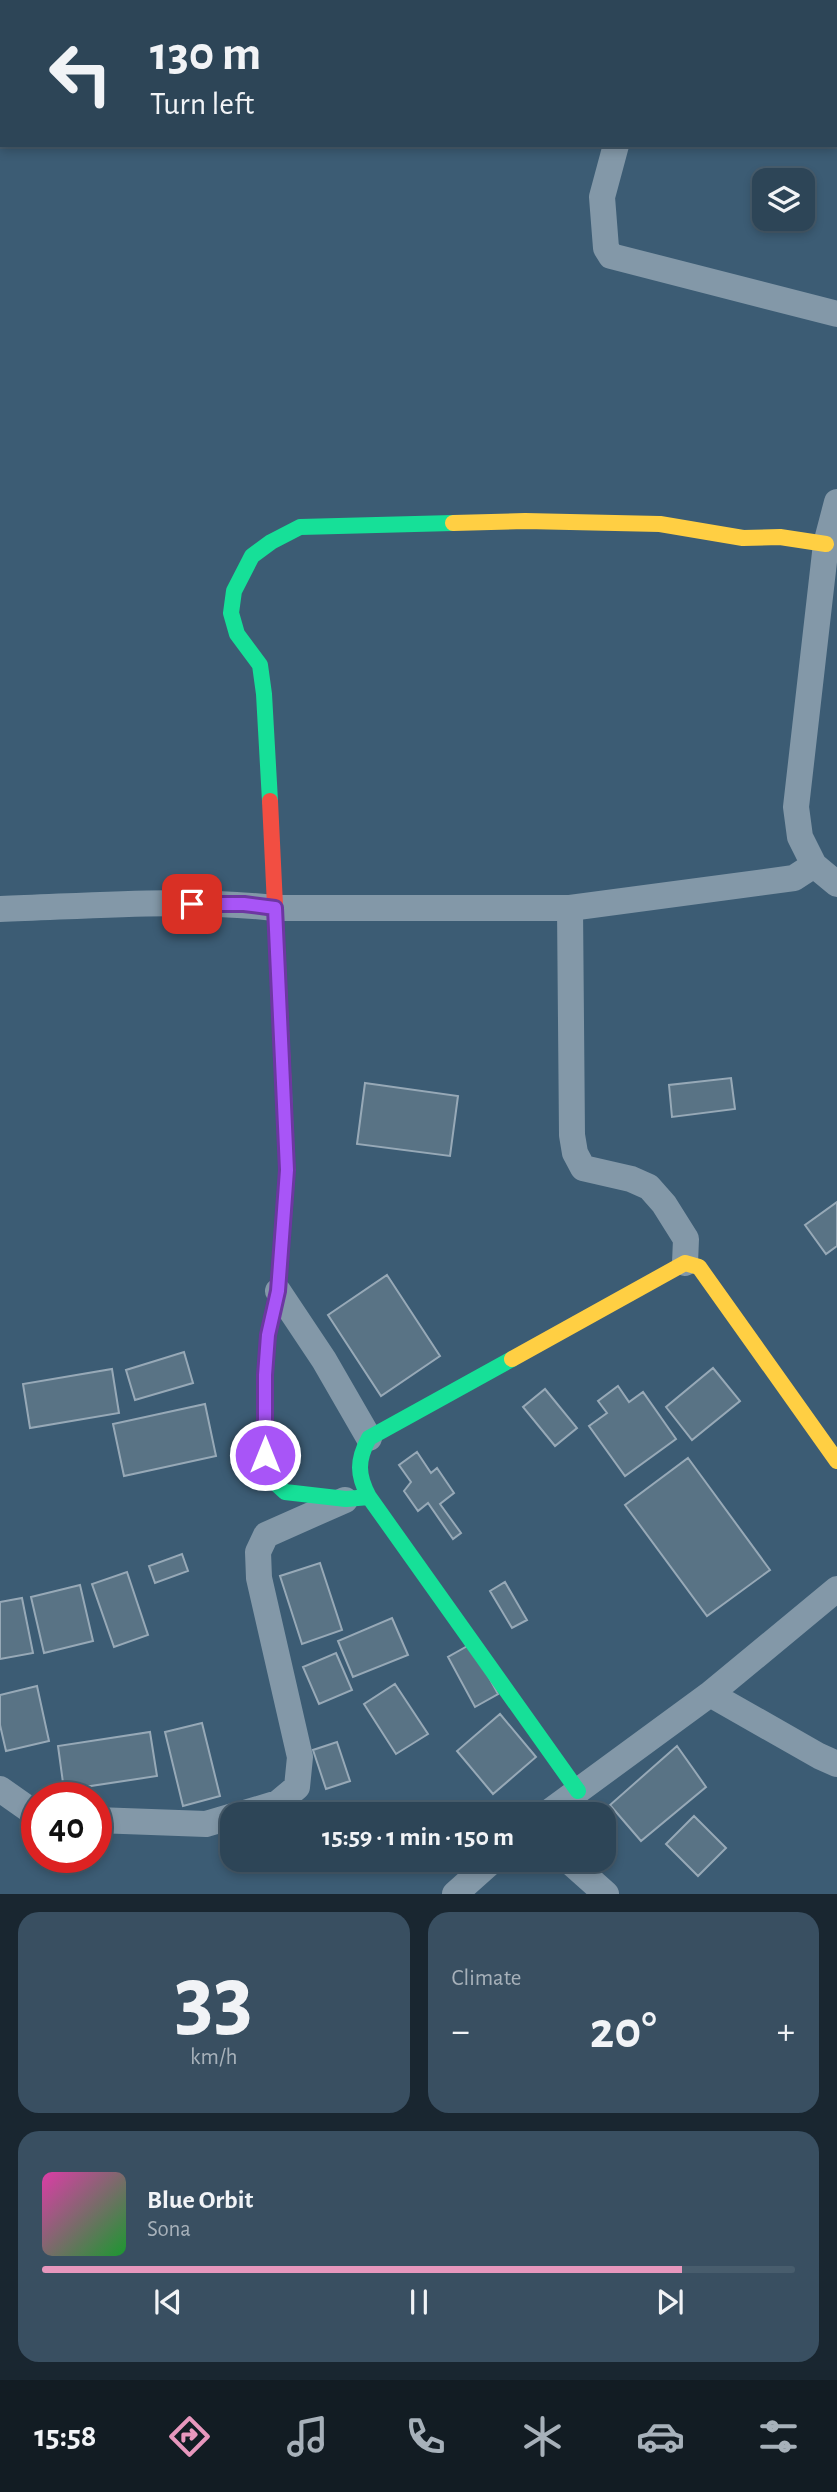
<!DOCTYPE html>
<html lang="en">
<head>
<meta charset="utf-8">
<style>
	:root { --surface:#2d4557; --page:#394f61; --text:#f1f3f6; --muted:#a7b1ba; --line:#485d6d; --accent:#e797bd }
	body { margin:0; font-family:"Alegreya Sans",sans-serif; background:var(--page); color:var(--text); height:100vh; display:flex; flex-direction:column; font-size:26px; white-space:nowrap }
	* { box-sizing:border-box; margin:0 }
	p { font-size:23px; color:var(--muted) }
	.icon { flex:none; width:38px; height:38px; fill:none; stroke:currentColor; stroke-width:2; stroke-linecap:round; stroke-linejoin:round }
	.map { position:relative; height:1894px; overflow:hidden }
	.side { display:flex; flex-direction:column; gap:18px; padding:18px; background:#192630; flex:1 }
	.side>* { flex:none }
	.top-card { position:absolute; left:0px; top:0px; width:838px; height:147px; box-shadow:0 4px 10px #0003,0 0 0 2px var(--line); background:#2d4557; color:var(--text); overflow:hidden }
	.buttons { position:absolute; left:752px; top:168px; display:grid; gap:14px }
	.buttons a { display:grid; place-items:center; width:63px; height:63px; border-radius:14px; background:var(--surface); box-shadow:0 4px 10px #0003,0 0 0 2px var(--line); font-size:35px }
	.speed { position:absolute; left:21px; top:1782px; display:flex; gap:14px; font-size:35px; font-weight:700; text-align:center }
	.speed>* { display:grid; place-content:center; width:91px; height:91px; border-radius:50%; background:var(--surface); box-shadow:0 4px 10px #0003,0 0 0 2px var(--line); line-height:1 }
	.speed .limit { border:10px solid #d22; background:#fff; color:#111 }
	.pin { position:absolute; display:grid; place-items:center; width:60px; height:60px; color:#fff; margin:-30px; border-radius:14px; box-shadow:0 4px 10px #0006 }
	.me { position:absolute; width:77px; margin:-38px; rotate:0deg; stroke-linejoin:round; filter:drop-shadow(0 0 5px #0008) }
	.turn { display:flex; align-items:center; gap:24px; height:147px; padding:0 35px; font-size:32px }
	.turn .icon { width:91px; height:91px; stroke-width:2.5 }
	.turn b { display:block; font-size:49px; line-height:60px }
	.big { font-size:52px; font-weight:600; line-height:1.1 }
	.side .card { flex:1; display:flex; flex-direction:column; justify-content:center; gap:10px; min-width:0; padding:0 24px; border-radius:21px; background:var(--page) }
	.side .dial { align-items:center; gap:0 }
	.dial b { font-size:91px; line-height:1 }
	.song { display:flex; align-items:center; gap:21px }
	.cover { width:84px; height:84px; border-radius:10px; background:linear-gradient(135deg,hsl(320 70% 55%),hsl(130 70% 35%)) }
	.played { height:7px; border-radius:4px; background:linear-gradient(90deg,var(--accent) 85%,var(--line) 85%) }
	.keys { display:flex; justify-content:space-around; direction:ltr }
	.heat { display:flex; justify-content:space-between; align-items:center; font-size:38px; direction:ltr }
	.side .tiles { flex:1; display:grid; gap:18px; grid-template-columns:1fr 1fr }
	.card:last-child { grid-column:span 2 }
	.trip { position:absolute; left:220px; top:1802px; width:396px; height:70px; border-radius:21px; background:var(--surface); box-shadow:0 4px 10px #0003,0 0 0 2px var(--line); font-weight:600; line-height:70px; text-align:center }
	.tab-bar { display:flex; height:112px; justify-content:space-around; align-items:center; background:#121c23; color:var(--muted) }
	.tab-bar .icon { width:49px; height:49px }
	.tab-bar .on { color:var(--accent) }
	.tab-bar b { font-size:32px; color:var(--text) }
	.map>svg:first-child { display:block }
</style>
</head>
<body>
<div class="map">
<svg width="837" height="1894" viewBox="0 0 837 1894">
	<rect width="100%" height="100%" fill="#3c5c74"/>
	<!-- building -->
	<path fill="#597385" stroke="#97a9b7" stroke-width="2" d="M731,1078L735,1109L672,1117L669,1085Z
		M365,1083L458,1096L450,1156L357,1144Z
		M837,1202V1246L826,1254L805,1225Z
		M387,1275L440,1356L381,1396L328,1315Z
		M184,1352L193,1383L135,1400L126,1370Z
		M713,1368L740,1401L692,1440L666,1407Z
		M112,1369L119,1413L30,1428L23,1384Z
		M618,1386L629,1402L643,1392L676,1439L625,1476L589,1426L607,1413L598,1401Z
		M545,1389L577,1428L555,1446L523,1407Z
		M205,1404L216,1456L124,1476L113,1424Z
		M417,1452L431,1473L437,1468L454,1493L440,1504L461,1533L453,1539L428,1503L418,1511L404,1491L411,1482L399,1465Z
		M688,1458L770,1570L707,1616L625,1505Z
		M182,1554L188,1571L155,1583L149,1566Z
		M320,1563L342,1630L302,1644L280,1576Z
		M127,1572L148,1635L114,1647L92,1584Z
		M505,1582L527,1620L512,1628L490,1591Z
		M80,1585L93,1641L44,1653L31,1597Z
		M22,1598L33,1653L0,1659V1602Z
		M392,1618L408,1655L353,1677L338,1641Z
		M471,1644L498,1694L475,1707L448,1657Z
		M336,1653L352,1690L319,1704L303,1667Z
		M395,1684L428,1734L396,1754L364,1704Z
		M37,1686L49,1741L6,1751L0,1725V1695Z
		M500,1714L536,1757L493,1794L457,1751Z
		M202,1723L220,1796L183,1806L165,1732Z
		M150,1732L157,1776L64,1790L58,1746Z
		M337,1742L350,1781L326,1789L313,1750Z
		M677,1746L706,1787L641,1841L610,1805Z
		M694,1816L726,1848L698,1876L666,1844Z"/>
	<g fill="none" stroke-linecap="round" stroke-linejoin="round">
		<!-- street -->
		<path stroke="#8398a8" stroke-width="26" d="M610,0V2
			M616,145L602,197L606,248L611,256L837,314
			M837,502L826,544L796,807L800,837L814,865L837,884
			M570,908L572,1135L575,1153L583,1168L631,1179L649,1187L664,1204L686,1239L685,1263
			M0,909C91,906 184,898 275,908H570L794,878L814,865
			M278,1291L324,1360L369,1438
			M710,1694L819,1756L837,1764
			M0,1789L27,1808L37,1810
			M238,1815L278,1803L297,1787L300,1757L259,1578L258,1552L266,1535L345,1500
			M545,1815L710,1694L837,1589
			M96,1820L206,1824L233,1816
			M568,1860L606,1894
			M455,1894L493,1860"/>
		<!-- fast -->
		<path stroke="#16e098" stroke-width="16" d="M270,801L264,694L260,665L237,634L231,613L234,591L252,556L271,542L300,527L453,523
			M284,1093L287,1170L278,1291L268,1335L265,1375V1455L271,1479L285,1492L346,1499L369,1497
			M512,1359L369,1438C357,1460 357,1475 369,1497L578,1791"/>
		<!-- slow -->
		<path stroke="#ffcf43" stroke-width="16" d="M453,523L525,521L660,524L743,538L780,537L826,544
			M512,1359L685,1263L699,1267L837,1461"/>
		<!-- jam -->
		<path stroke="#f24e42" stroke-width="16" d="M270,801L284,1093"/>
	</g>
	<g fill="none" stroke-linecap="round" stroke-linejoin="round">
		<!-- route casing -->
		<g stroke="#6d37a1" stroke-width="18">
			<path id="route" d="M192,904H244L275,908L287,1170L278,1291L268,1335L265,1375V1455"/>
		</g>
		<!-- route -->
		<use href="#route" stroke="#a855f7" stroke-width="12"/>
	</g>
</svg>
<div class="buttons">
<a><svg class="icon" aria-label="layers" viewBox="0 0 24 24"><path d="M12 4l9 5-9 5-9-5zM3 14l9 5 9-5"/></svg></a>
</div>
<div class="speed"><div class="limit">40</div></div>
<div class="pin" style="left:192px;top:904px;background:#d93025"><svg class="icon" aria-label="arrive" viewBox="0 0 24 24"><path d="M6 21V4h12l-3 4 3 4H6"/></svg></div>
<svg class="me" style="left:265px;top:1455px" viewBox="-20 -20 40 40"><circle r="17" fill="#a855f7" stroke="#fff" stroke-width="3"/><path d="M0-11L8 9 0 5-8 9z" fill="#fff"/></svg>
<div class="trip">15:59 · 1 min · 150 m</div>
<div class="top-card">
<div class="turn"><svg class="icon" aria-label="left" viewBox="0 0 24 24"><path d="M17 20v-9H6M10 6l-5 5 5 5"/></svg><div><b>130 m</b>Turn left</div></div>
</div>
</div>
<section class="side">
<div class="tiles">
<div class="card dial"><b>33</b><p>km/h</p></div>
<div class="card"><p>Climate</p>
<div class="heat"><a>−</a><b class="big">20°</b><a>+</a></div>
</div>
<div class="card">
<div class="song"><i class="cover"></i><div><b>Blue Orbit</b><p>Sona</p></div></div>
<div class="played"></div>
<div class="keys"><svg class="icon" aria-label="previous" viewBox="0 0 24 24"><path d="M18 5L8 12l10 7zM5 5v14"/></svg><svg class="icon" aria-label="pause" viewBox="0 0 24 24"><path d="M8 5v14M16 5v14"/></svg><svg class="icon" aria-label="next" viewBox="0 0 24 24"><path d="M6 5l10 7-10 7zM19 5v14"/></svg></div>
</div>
</div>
</section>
<nav class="tab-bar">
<b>15:58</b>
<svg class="icon on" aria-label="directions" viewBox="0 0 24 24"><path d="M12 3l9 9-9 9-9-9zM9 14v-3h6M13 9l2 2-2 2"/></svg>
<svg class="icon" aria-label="music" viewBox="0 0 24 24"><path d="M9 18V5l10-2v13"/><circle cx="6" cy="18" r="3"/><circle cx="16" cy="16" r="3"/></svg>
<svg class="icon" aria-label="phone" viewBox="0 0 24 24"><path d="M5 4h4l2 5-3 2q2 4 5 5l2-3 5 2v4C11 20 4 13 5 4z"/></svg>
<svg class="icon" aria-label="climate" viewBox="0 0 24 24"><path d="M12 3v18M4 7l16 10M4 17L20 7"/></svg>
<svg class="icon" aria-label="car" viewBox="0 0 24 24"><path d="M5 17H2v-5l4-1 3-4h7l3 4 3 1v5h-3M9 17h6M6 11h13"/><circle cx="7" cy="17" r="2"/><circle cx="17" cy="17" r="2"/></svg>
<svg class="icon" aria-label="filters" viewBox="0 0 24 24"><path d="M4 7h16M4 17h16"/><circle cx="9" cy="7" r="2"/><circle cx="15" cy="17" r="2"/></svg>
</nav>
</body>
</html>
